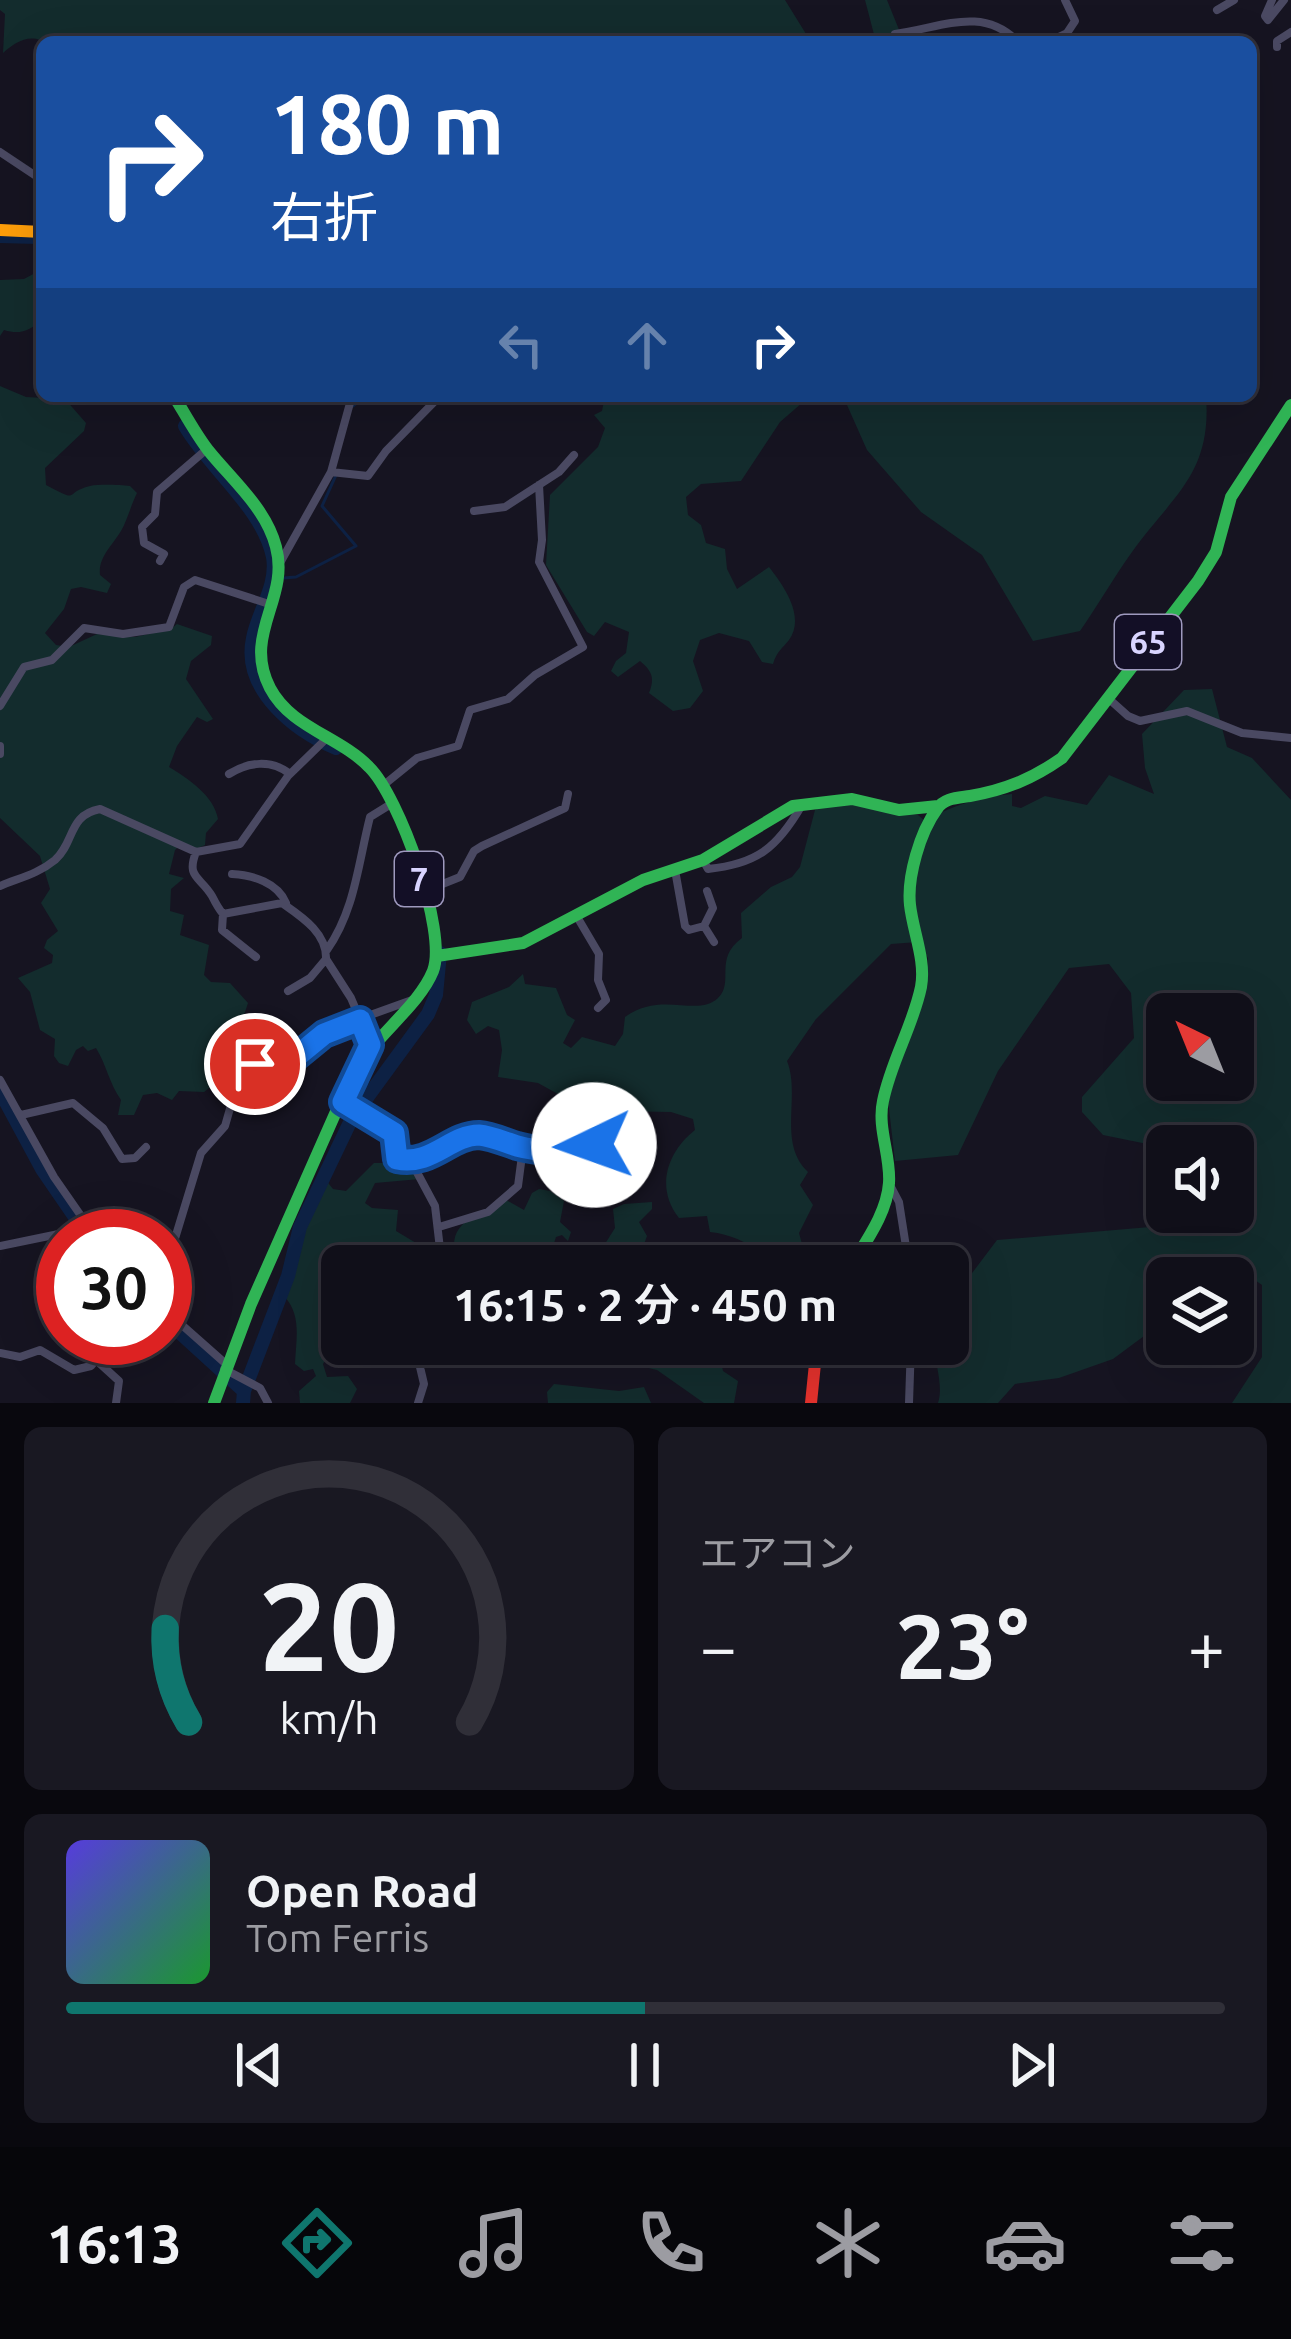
<!DOCTYPE html>
<html lang="ja">
<head>
<meta charset="utf-8">
<style>
	:root { --surface:#100f19; --page:#191822; --text:#f1f3f6; --muted:#9c9ca2; --line:#302f38; --accent:#0f766e }
	body { margin:0; font-family:Ubuntu,"Noto Sans JP",sans-serif; background:var(--page); color:var(--text); height:100vh; display:flex; flex-direction:column; font-size:45px; white-space:nowrap }
	* { box-sizing:border-box; margin:0 }
	p { font-size:39px; color:var(--muted) }
	.icon { flex:none; width:66px; height:66px; fill:none; stroke:currentColor; stroke-width:2; stroke-linecap:round; stroke-linejoin:round }
	.map { position:relative; height:1403px; overflow:hidden }
	.side { display:flex; flex-direction:column; gap:24px; padding:24px; background:#09080e; flex:1 }
	.side>* { flex:none }
	.guide { position:absolute; left:36px; top:36px; width:1221px; height:366px; border-radius:18px; box-shadow:0 12px 48px #0002,0 0 0 3px var(--line); background:#1a4fa0; color:#fff; overflow:hidden }
	.needle { width:78px; rotate:317deg }
	.buttons { position:absolute; left:1146px; top:993px; display:grid; gap:24px }
	.buttons a { display:grid; place-items:center; width:108px; height:108px; border-radius:18px; background:var(--surface); box-shadow:0 12px 48px #0002,0 0 0 3px var(--line); font-size:60px }
	.speed { position:absolute; left:36px; top:1209px; display:flex; gap:24px; font-size:60px; font-weight:700; text-align:center }
	.speed>* { display:grid; place-content:center; width:156px; height:156px; border-radius:50%; background:var(--surface); box-shadow:0 12px 48px #0002,0 0 0 3px var(--line); line-height:1 }
	.speed .limit { border:18px solid #d22; background:#fff; color:#111 }
	.pin { position:absolute; display:grid; place-items:center; width:102px; height:102px; color:#fff; margin:-51px; border:6px solid #fff; border-radius:50%; box-shadow:0 3px 12px #0007 }
	.me { position:absolute; width:132px; margin:-66px; rotate:267deg; stroke-linejoin:round; filter:drop-shadow(0 0 9px #0008) }
	.turn { display:flex; align-items:center; gap:42px; height:252px; padding:0 36px; font-size:54px }
	.turn .icon { width:156px; height:156px; stroke-width:2.5 }
	.turn b { display:block; font-size:84px; line-height:102px }
	.lanes { display:flex; align-items:center; height:114px; padding:0 36px; background:#0003; justify-content:center; gap:60px; direction:ltr }
	.lanes .off { opacity:.35 }
	.big { font-size:90px; font-weight:600; line-height:1.1 }
	.side .widget { flex:1; display:flex; flex-direction:column; justify-content:center; gap:18px; min-width:0; padding:0 42px; border-radius:18px; background:var(--page) }
	.side .dial { align-items:center; gap:0 }
	.dial svg { height:312px; overflow:visible; fill:none; stroke:var(--line); stroke-width:7; stroke-linecap:round; text-anchor:middle }
	.dial text { fill:var(--text); stroke:none }
	.song { display:flex; align-items:center; gap:36px }
	.cover { width:144px; height:144px; border-radius:18px; background:linear-gradient(135deg,hsl(250 70% 55%),hsl(130 70% 35%)) }
	.played { height:12px; border-radius:6px; background:linear-gradient(90deg,var(--accent) 50%,var(--line) 50%) }
	.keys { display:flex; justify-content:space-around; direction:ltr }
	.heat { display:flex; justify-content:space-between; align-items:center; font-size:66px; direction:ltr }
	.side .tiles { flex:1; display:grid; gap:24px; grid-template-columns:1fr 1fr }
	.widget:last-child { grid-column:span 2 }
	.trip { position:absolute; left:321px; top:1245px; width:648px; height:120px; border-radius:18px; background:var(--surface); box-shadow:0 12px 48px #0002,0 0 0 3px var(--line); font-weight:600; line-height:120px; text-align:center }
	.menu { display:flex; height:192px; justify-content:space-around; align-items:center; background:#06060a; color:var(--muted) }
	.menu .icon { width:84px; height:84px }
	.menu .selected { color:var(--accent) }
	.menu b { font-size:54px; color:var(--text) }
	.map>svg:first-child { display:block }
</style>
</head>
<body>
<div class="map">
<svg width="1291" height="1403" viewBox="0 0 1291 1403">
	<rect width="100%" height="100%" fill="#161421"/>
	<!-- green -->
	<path fill="#132c2d" fill-rule="evenodd" d="M0,0H785L811,42H42V46L40,40C26,35 13,44 3,53L5,14L0,10Z
		M865,0H887L904,42H876Z
		M39,271L42,319C30,331 20,335 4,330L0,336V280L24,279Z
		M0,386L26,397L65,399L86,423L84,431L45,468L46,485C82,504 62,493 90,486C100,484 120,485 130,486L137,493C131,505 127,521 121,531C112,546 98,557 100,575L111,584L107,593L81,587L71,589L64,609L45,633L56,645L69,647L97,634L135,637L171,629L177,624L212,636L211,645L191,661L186,679L213,719L207,722L197,717L177,746L169,767C189,779 214,796 218,819L206,833L205,845L196,849L180,845L175,850L169,874L184,878L171,889L170,911L184,915L180,935L209,945L204,975L211,982L230,983L248,1003L243,1018L263,1028L260,1035L250,1033L242,1042L208,1046L213,1085L204,1092L179,1091L172,1100L157,1093L143,1095L134,1115H118L121,1100C109,1083 107,1066 96,1048L88,1051L83,1046L76,1050L68,1066L59,1063L54,1056L55,1039L40,1030L30,992L18,978L52,963L53,955L44,948L47,940L58,931L41,903L50,889L40,856L0,818Z
		M605,396H810L780,422L741,481L701,484L686,497L688,515L701,525L706,543L725,549L727,569L737,589L769,567C783,585 806,616 789,640C782,649 777,651 773,664L762,662L749,641L719,633L700,640L693,661L703,691L690,708L673,711L649,693C655,678 652,671 640,661L618,677L611,671L616,661L626,653L629,632L605,622L594,636L587,632L546,565L550,495L598,447L605,428L594,415L602,411Z
		M843,396H1206C1212,474 1173,495 1132,552C1114,577 1098,605 1080,631L1033,641L982,555L921,512L867,450Z
		M1212,689L1227,747L1252,758L1291,800V1403H1232L1262,1357V1285L1249,1276L1233,1280L1167,1278V1319L1113,1359L1059,1378L1015,1384L998,1403H938C944,1385 934,1363 935,1344H948V1305L997,1240L1150,1227L1172,1212H1233V1146L1167,1148L1103,1135L1082,1112V1097L1134,1038L1131,993L1109,964L1069,968L998,1071L958,1155L895,1161L888,1100L927,984L928,958L918,942L891,944L816,1019L787,1061C801,1096 777,1143 808,1172L800,1185L813,1205L799,1233L806,1259C764,1260 744,1235 710,1232L707,1216L679,1218C655,1188 667,1152 695,1130L693,1119L671,1112L611,1111L592,1091L567,1099L538,1083L498,1077L502,1050L499,1030L488,1026L476,1034L467,1020L472,1002L509,987L523,974L525,984L556,988L567,1015L575,1020L563,1043L571,1048L582,1037L615,1046L623,1034L625,1017C662,990 697,1018 718,998C735,982 713,959 742,938L741,913L771,887L792,877L800,867L815,810C843,795 887,813 918,815L925,821C953,805 979,797 1012,794V806L1021,808L1045,796L1087,805L1109,775L1154,794L1145,768L1142,734L1184,690ZM1167,1014H1233V1080H1167Z
		M374,1163H406L420,1179L375,1183L365,1203L372,1208L398,1210L396,1231L416,1243C407,1275 369,1266 342,1266V1344H354L344,1355H328L323,1364L327,1377L348,1376L357,1389L350,1403H300L299,1391L316,1376L313,1369L304,1371L295,1364C296,1339 302,1315 284,1296L305,1220L325,1179L333,1189L346,1191Z
		M539,1189L550,1191L564,1201L560,1222L571,1232L568,1241L562,1235L556,1237L552,1249C568,1266 579,1251 598,1255L615,1228L613,1209L624,1204L652,1202V1209L639,1222L647,1236L643,1247L658,1254L662,1266H460C440,1225 475,1215 506,1200L524,1210L532,1193Z
		M595,1344H729L721,1362L723,1371L738,1381L734,1403H704L657,1370L606,1358Z
		M554,1384L619,1391L644,1387L651,1403H548L547,1392Z"/>
	<g fill="none" stroke-linecap="round" stroke-linejoin="round">
		<!-- stream -->
		<path stroke="#0d2144" stroke-width="3" d="M353,406L365,396
			M283,578L296,577L356,546L322,506L337,473"/>
		<!-- river -->
		<path stroke="#0d2144" stroke-width="14" d="M0,236L37,237
			M185,426C210,469 263,508 273,557C278,585 258,612 253,638C242,690 295,731 336,748
			M0,1091L42,1169L88,1236
			M165,1319L244,1391
			M243,1403L244,1391L288,1276L300,1227L352,1118L428,1014L436,995L440,953"/>
		<!-- street -->
		<path stroke="#4a4962" stroke-width="8" d="M1272,0L1265,16L1268,20L1284,0
			M1217,10L1234,0
			M895,34C941,28 982,5 1018,42
			M1048,42L1067,33L1075,21L1065,0
			M1277,47V41L1291,32
			M0,152L42,180
			M331,472L368,476L386,451L440,396
			M474,511L505,507L559,472L574,455
			M160,561L164,554L144,543L142,527L155,514L157,492L207,449
			M280,563L331,472L350,403L342,396
			M1109,699L1128,716L1140,721L1187,711L1242,733L1291,738
			M0,706L24,667L52,660L84,628L123,634L169,627L184,587L195,580L269,604
			M0,746V754
			M229,774C248,762 271,759 290,774
			M385,784L417,758L458,746L470,710L508,699L535,675L583,647L539,562L542,540L539,485
			M196,852C186,878 200,876 212,896C215,902 218,908 223,914L282,903C302,917 327,933 326,959L351,998L371,1045
			M703,860L708,869C757,864 777,848 802,805
			M675,870L685,926L689,930L704,926L714,942
			M232,874C253,875 278,883 286,903
			M0,886C19,878 38,874 55,860C75,842 68,815 100,809L196,852L240,844L288,776L327,738
			M425,891L460,877L474,851L482,846L565,808L568,794
			M223,914L222,930L256,957
			M576,915L599,954L598,980L606,1000L598,1008
			M704,926L713,908L707,891
			M327,950C355,910 358,864 370,817L391,804
			M288,991L310,978L326,959
			M0,1080L54,1177L95,1236
			M343,1102L394,1133L397,1159L412,1163L470,1136L482,1135L523,1147L568,1152L594,1145L637,1159H647
			M21,1115L73,1103L103,1128L122,1159L135,1158L146,1147
			M412,1163L435,1206L442,1266
			M890,1185L899,1202L909,1266
			M439,1227L488,1212L518,1186L523,1148
			M0,1246L78,1230L86,1224
			M165,1295L180,1270L173,1245L201,1153L225,1126L235,1091L246,1072L273,1057L291,1061L337,1027L412,1000
			M165,1310L226,1364
			M103,1338L96,1360L119,1381L116,1403
			M0,1353L20,1357L40,1350L74,1370L91,1366L96,1360
			M224,1369L260,1388L268,1403
			M418,1403L424,1384L420,1367L433,1355L456,1357L461,1344
			M909,1403L911,1344"/>
		<!-- fast -->
		<path stroke="#30b455" stroke-width="12" d="M174,396C185,414 195,433 208,450C232,480 266,508 276,547C290,599 242,634 270,688C291,728 339,736 369,767C399,796 448,932 433,971C418,1008 371,1038 350,1080L251,1304L214,1403
			M437,956L523,943L643,880L703,860L793,806L852,799L899,810L938,806
			M851,1266C866,1241 887,1213 889,1183C891,1156 877,1128 883,1101C891,1061 913,1026 921,987C926,960 913,932 910,905C907,877 920,832 937,809C944,798 957,798 970,796C1005,790 1032,779 1062,758L1198,581L1216,552L1231,497L1291,405"/>
		<!-- slow -->
		<path stroke="#ff9f0a" stroke-width="12" d="M0,230L42,232"/>
		<!-- jam -->
		<path stroke="#e5322d" stroke-width="12" d="M811,1403L817,1344"/>
	</g>
	<g fill="none" stroke-linecap="round" stroke-linejoin="round">
		<!-- route casing -->
		<g stroke="#114b97" stroke-width="30">
			<path id="route" d="M255,1064L273,1058L291,1061L324,1034L360,1020L370,1045L343,1102L394,1133L397,1159C432,1166 450,1135 479,1135C491,1136 505,1142 517,1146C543,1153 568,1152 594,1145"/>
		</g>
		<!-- route -->
		<use href="#route" stroke="#1a73e8" stroke-width="21"/>
	</g>
	<g text-anchor="middle" stroke-width="12" stroke-linejoin="round" paint-order="stroke">
		<!-- shield labels -->
		<g fill="#130f26" stroke="#9e99be" stroke-width="3">
			<rect x="1115" y="615" width="66" height="54" rx="9"/>
			<rect x="395" y="852" width="48" height="54" rx="9"/>
		</g>
		<g font-size="33" font-weight="bold" fill="#d9d4ff">
			<text x="1148" y="654">65</text>
			<text x="419" y="891">7</text>
		</g>
	</g>
</svg>
<div class="buttons">
<a><svg class="needle" viewBox="-14 -14 28 28"><path d="M0-13l5 13h-10z" fill="#e53935"/><path d="M0 13l5-13h-10z" fill="#9c9ca2"/></svg></a>
<a><svg class="icon" aria-label="sound" viewBox="0 0 24 24"><path d="M4 9h4l5-4v14l-5-4H4zM17 9q2 3 0 6"/></svg></a>
<a><svg class="icon" aria-label="layers" viewBox="0 0 24 24"><path d="M12 4l9 5-9 5-9-5zM3 14l9 5 9-5"/></svg></a>
</div>
<div class="speed"><div class="limit">30</div></div>
<div class="pin" style="left:255px;top:1064px;background:#d93025"><svg class="icon" aria-label="arrive" viewBox="0 0 24 24"><path d="M6 21V4h12l-3 4 3 4H6"/></svg></div>
<svg class="me" style="left:594px;top:1145px" viewBox="-20 -20 40 40"><circle r="19" fill="#fff"/><path d="M0-13L10 11 0 6-10 11z" fill="#1a73e8"/></svg>
<div class="trip">16:15 · 2 分 · 450 m</div>
<div class="guide">
<div class="turn"><svg class="icon" aria-label="right" viewBox="0 0 24 24"><path d="M7 20v-9h11M14 6l5 5-5 5"/></svg><div><b>180 m</b>右折</div></div>
<div class="lanes"><svg class="icon off" aria-label="left" viewBox="0 0 24 24"><path d="M17 20v-9H6M10 6l-5 5 5 5"/></svg><svg class="icon off" aria-label="ahead" viewBox="0 0 24 24"><path d="M12 20V5M6 11l6-6 6 6"/></svg><svg class="icon" aria-label="right" viewBox="0 0 24 24"><path d="M7 20v-9h11M14 6l5 5-5 5"/></svg></div>
</div>
</div>
<section class="side">
<div class="tiles">
<div class="widget dial"><svg viewBox="0 0 100 80">
<path d="M14 69A42 42 0 1 1 86 69"/>
<path d="M14 69A42 42 0 0 1 8 45" stroke="#0f766e"/>
<text x="50" y="56" font-size="32" font-weight="700">20</text>
<text x="50" y="72" font-size="11">km/h</text>
</svg></div>
<div class="widget"><p>エアコン</p>
<div class="heat"><a>−</a><b class="big">23°</b><a>+</a></div>
</div>
<div class="widget">
<div class="song"><i class="cover"></i><div><b>Open Road</b><p>Tom Ferris</p></div></div>
<div class="played"></div>
<div class="keys"><svg class="icon" aria-label="previous" viewBox="0 0 24 24"><path d="M18 5L8 12l10 7zM5 5v14"/></svg><svg class="icon" aria-label="pause" viewBox="0 0 24 24"><path d="M8 5v14M16 5v14"/></svg><svg class="icon" aria-label="next" viewBox="0 0 24 24"><path d="M6 5l10 7-10 7zM19 5v14"/></svg></div>
</div>
</div>
</section>
<nav class="menu">
<b>16:13</b>
<svg class="icon selected" aria-label="directions" viewBox="0 0 24 24"><path d="M12 3l9 9-9 9-9-9zM9 14v-3h6M13 9l2 2-2 2"/></svg>
<svg class="icon" aria-label="music" viewBox="0 0 24 24"><path d="M9 18V5l10-2v13"/><circle cx="6" cy="18" r="3"/><circle cx="16" cy="16" r="3"/></svg>
<svg class="icon" aria-label="phone" viewBox="0 0 24 24"><path d="M5 4h4l2 5-3 2q2 4 5 5l2-3 5 2v4C11 20 4 13 5 4z"/></svg>
<svg class="icon" aria-label="climate" viewBox="0 0 24 24"><path d="M12 3v18M4 7l16 10M4 17L20 7"/></svg>
<svg class="icon" aria-label="car" viewBox="0 0 24 24"><path d="M5 17H2v-5l4-1 3-4h7l3 4 3 1v5h-3M9 17h6M6 11h13"/><circle cx="7" cy="17" r="2"/><circle cx="17" cy="17" r="2"/></svg>
<svg class="icon" aria-label="filters" viewBox="0 0 24 24"><path d="M4 7h16M4 17h16"/><circle cx="9" cy="7" r="2"/><circle cx="15" cy="17" r="2"/></svg>
</nav>
</body>
</html>
